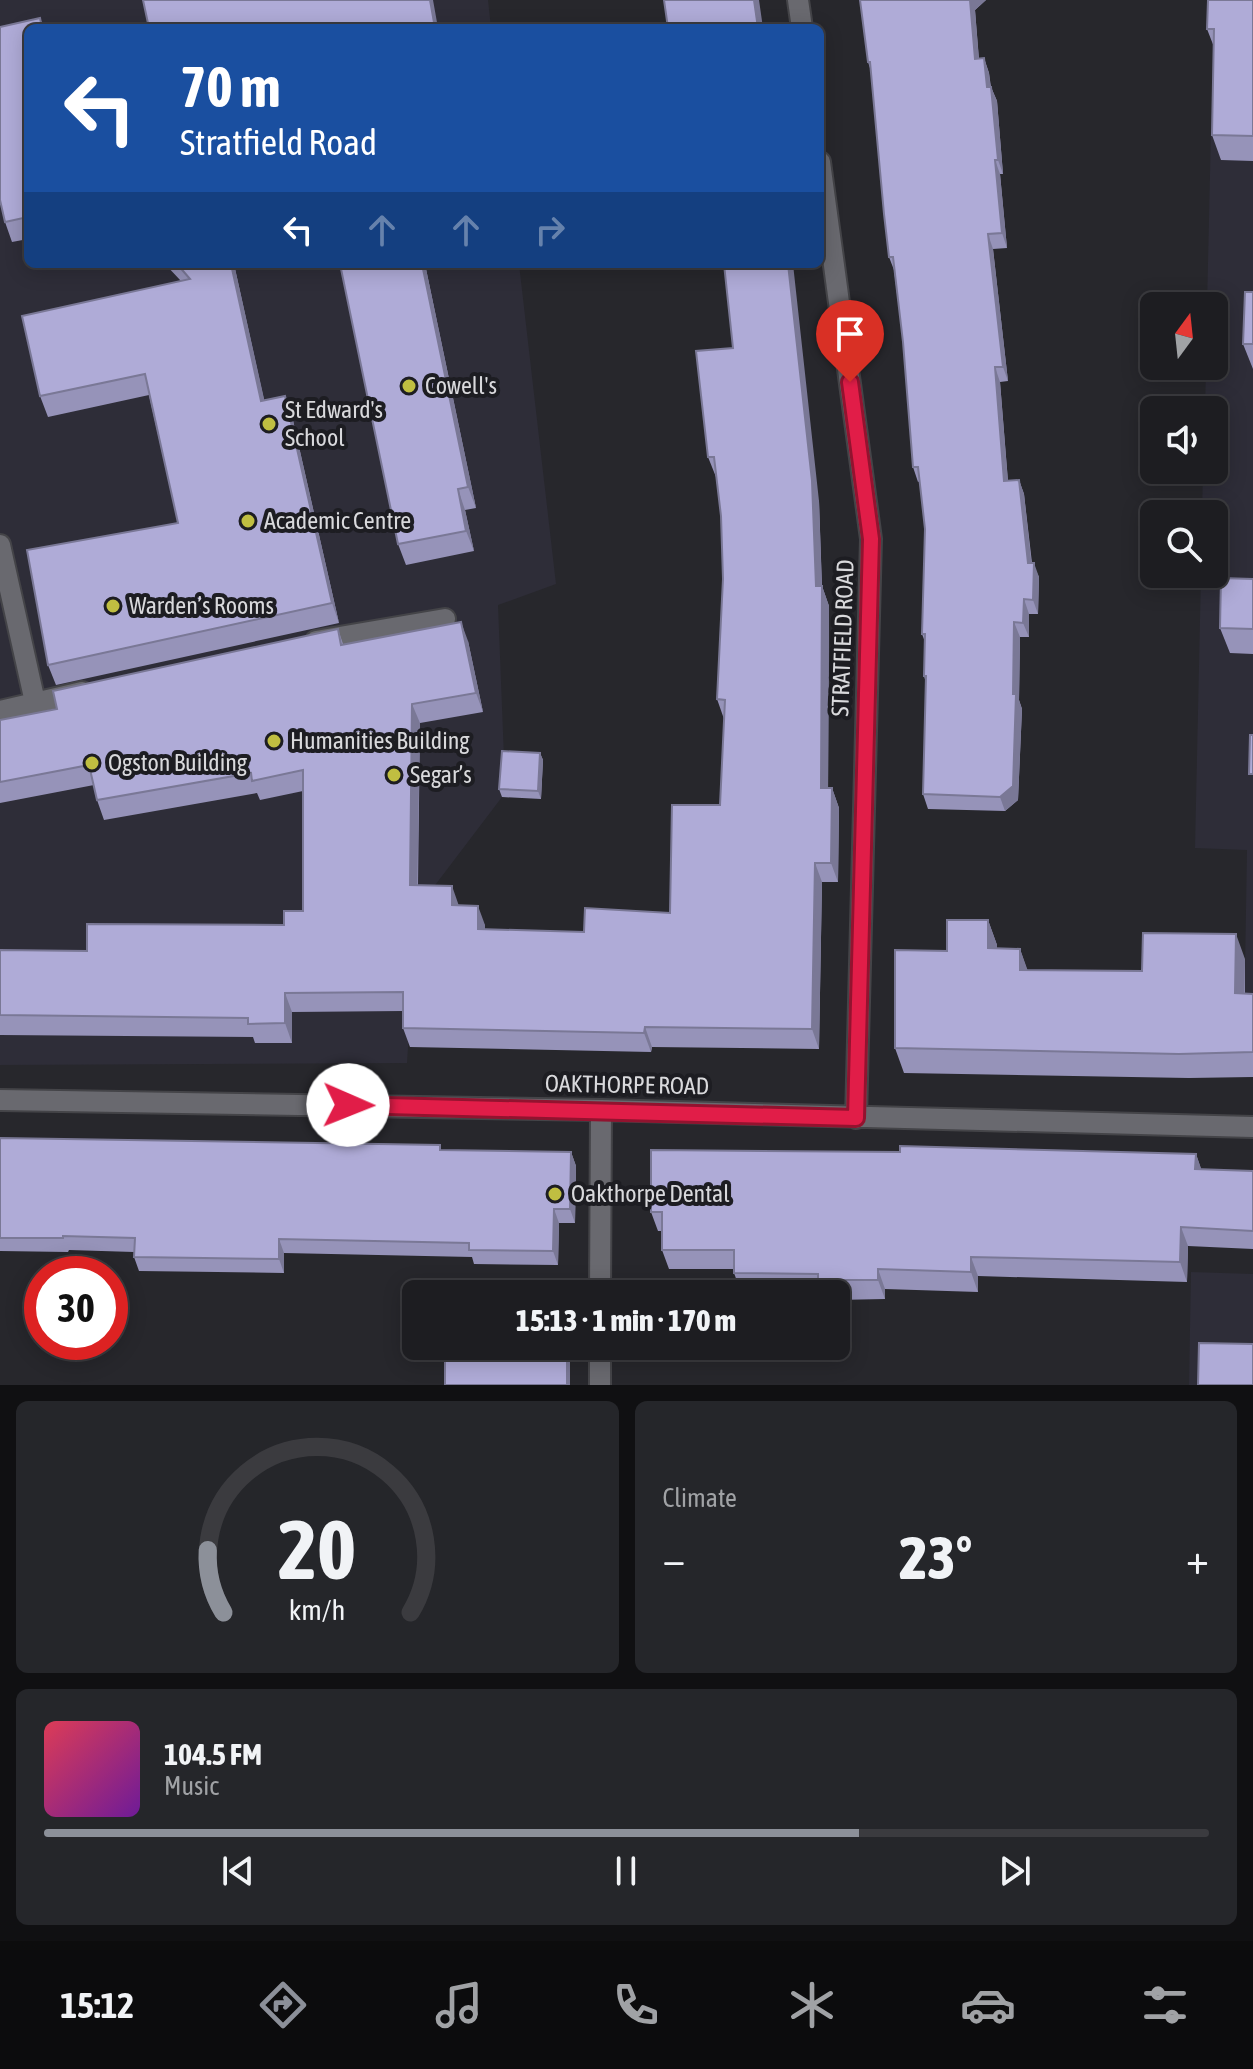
<!DOCTYPE html>
<html lang="en">
<head>
<meta charset="utf-8">
<style>
	:root { --surface:#1d1d21; --page:#25262a; --text:#f1f3f6; --muted:#a0a2a5; --line:#3b3b3f; --accent:#8c9099 }
	body { margin:0; font-family:"Asap Condensed",sans-serif; background:var(--page); color:var(--text); height:100vh; display:flex; flex-direction:column; font-size:30px; white-space:nowrap }
	* { box-sizing:border-box; margin:0 }
	p { font-size:26px; color:var(--muted) }
	.icon { flex:none; width:44px; height:44px; fill:none; stroke:currentColor; stroke-width:2; stroke-linecap:round; stroke-linejoin:round }
	.map { position:relative; height:1385px; overflow:hidden }
	.sheet { display:flex; flex-direction:column; gap:16px; padding:16px; background:#101012; flex:1 }
	.sheet>* { flex:none }
	.top-card { position:absolute; left:24px; top:24px; width:800px; height:244px; border-radius:12px; box-shadow:0 4px 20px #0003,0 0 0 2px var(--line); background:#1a4fa0; color:#fff; overflow:hidden }
	.needle { width:52px; rotate:15deg }
	.fabs { position:absolute; left:1140px; top:292px; display:grid; gap:16px }
	.fabs a { display:grid; place-items:center; width:88px; height:88px; border-radius:12px; background:var(--surface); box-shadow:0 4px 20px #0003,0 0 0 2px var(--line); font-size:40px }
	.speed { position:absolute; left:24px; top:1256px; display:flex; gap:16px; font-size:40px; font-weight:700; text-align:center }
	.speed>* { display:grid; place-content:center; width:104px; height:104px; border-radius:50%; background:var(--surface); box-shadow:0 4px 20px #0003,0 0 0 2px var(--line); line-height:1 }
	.speed .limit { border:12px solid #d22; background:#fff; color:#111 }
	.pin { position:absolute; display:grid; place-items:center; width:68px; height:68px; color:#fff; margin:-82px -34px; border-radius:50% 50% 50% 0; rotate:-45deg; box-shadow:0 0 8px #0007 }
	.pin .icon { rotate:45deg }
	.me { position:absolute; width:88px; margin:-44px; rotate:91deg; stroke-linejoin:round; filter:drop-shadow(0 0 6px #0008) }
	.turn { display:flex; align-items:center; gap:28px; height:168px; padding:0 24px; font-size:36px }
	.turn .icon { width:104px; height:104px; stroke-width:2.5 }
	.turn b { display:block; font-size:56px; line-height:68px }
	.lanes { display:flex; align-items:center; height:76px; padding:0 24px; background:#0003; justify-content:center; gap:40px; direction:ltr }
	.lanes .off { opacity:.35 }
	.big { font-size:60px; font-weight:800; line-height:1.1 }
	.sheet .card { flex:1; display:flex; flex-direction:column; justify-content:center; gap:12px; min-width:0; padding:0 28px; border-radius:12px; background:var(--page) }
	.sheet .dial { align-items:center; gap:0 }
	.dial svg { height:208px; overflow:visible; fill:none; stroke:var(--line); stroke-width:7; stroke-linecap:round; text-anchor:middle }
	.dial text { fill:var(--text); stroke:none }
	.song { display:flex; align-items:center; gap:24px }
	.cover { width:96px; height:96px; border-radius:12px; background:linear-gradient(135deg,hsl(350 70% 55%),hsl(280 70% 35%)) }
	.played { height:8px; border-radius:4px; background:linear-gradient(90deg,var(--accent) 70%,var(--line) 70%) }
	.keys { display:flex; justify-content:space-around; direction:ltr }
	.heat { display:flex; justify-content:space-between; align-items:center; font-size:44px; direction:ltr }
	.sheet .tiles { flex:1; display:grid; gap:16px; grid-template-columns:1fr 1fr }
	.card:last-child { grid-column:span 2 }
	.trip { position:absolute; left:402px; top:1280px; width:448px; height:80px; border-radius:12px; background:var(--surface); box-shadow:0 4px 20px #0003,0 0 0 2px var(--line); font-weight:800; line-height:80px; text-align:center }
	.menu { display:flex; height:128px; justify-content:space-around; align-items:center; background:#0c0c0d; color:var(--muted) }
	.menu .icon { width:56px; height:56px }
	.menu .active { color:var(--accent) }
	.menu b { font-size:36px; color:var(--text) }
	.map>svg:first-child { display:block }
</style>
</head>
<body>
<div class="map">
<svg width="1253" height="1385" viewBox="0 0 1253 1385">
	<rect width="100%" height="100%" fill="#27272c"/>
	<!-- built -->
	<path fill="#2e2d38" d="M0,0H488L491,28H28V264H519L556,584L498,605L504,758L502,797L417,909L407,1063L0,1065Z
		M1214,0H1253V1030H1244L1247,850L1195,848L1201,574H1214V514H1202L1203,470H1214V410H1205L1206,366H1214V306H1207Z
		M1191,1272L1253,1274V1385H1189Z"/>
	<g fill="none" stroke-linecap="round" stroke-linejoin="round">
		<!-- lane casing -->
		<g stroke="#444448" stroke-width="24">
			<path id="lane" d="M0,545L35,702
				M316,641L445,619
				M0,711L82,692"/>
		</g>
		<!-- street casing -->
		<g stroke="#444448" stroke-width="24">
			<path id="street" d="M798,0L802,28
				M820,162L871,539L856,1118
				M0,1100L601,1110L1253,1127
				M600,1294L601,1110
				M600,1385V1346"/>
		</g>
		<!-- lane -->
		<use href="#lane" stroke="#69696f" stroke-width="20"/>
		<!-- street -->
		<use href="#street" stroke="#69696f" stroke-width="20"/>
	</g>
	<!-- wall -->
	<path fill="#9693b9" d="M860,0H986L975,10L979,59L984,58L989,73L991,87L997,101L1003,174H1000L1007,248L993,249L1008,381L1000,382L1008,481L1019,480L1024,494L1032,563L1039,577L1038,614H1029V637H1020L1019,700L1022,709L1018,800L1005,811L928,809L923,794L926,683L924,676L925,642L922,634L925,529L920,481L918,482L913,467L903,342L894,270L889,257L871,71L868,62Z
		M1253,0V161L1221,160L1212,135L1214,47L1207,29Z
		M40,18L44,28H28V239L12,242L5,222L0,200V27Z
		M165,264H234L264,400L285,396L292,416L339,623L56,685L48,665L178,523L149,395L48,417L40,396L181,281Z
		M340,264H425L476,508L465,510L474,551L406,565L398,544Z
		M1253,292V369L1243,344Z
		M696,351L819,501L822,586L829,606L828,788H832L839,808L838,882H822L819,1049L652,1047L651,1052L410,1047L403,1028V1011L292,1012V1043H255L253,1037L0,1035V950L87,951L284,925L303,911V791L260,800L257,793L104,820L97,800L94,785L0,803V720L57,709L338,629L343,644L468,641L483,712L420,723L418,885L458,905L485,925V929L584,932L670,913L720,805L724,719L717,699L723,579L721,516L716,477L708,457Z
		M1253,579V654L1230,653L1220,628Z
		M540,753L543,760L541,799L502,797L499,789Z
		M988,920L997,945V948L1020,949L1027,970L1142,971L1245,959V993L1253,994V1077L1189,1078L904,1073L895,1048L947,951Z
		M0,1138L440,1145L441,1150L571,1152L576,1166L575,1223H559L558,1265L474,1264L472,1257L284,1253V1273L139,1271L134,1257V1252L69,1250L68,1252L0,1251Z
		M1196,1154L1201,1169L1253,1171V1249L1188,1246L1187,1282L978,1276V1292L885,1289V1299L836,1300V1294L741,1292L734,1273V1269H669L662,1250V1231H658L651,1212Z"/>
	<!-- shaded-wall -->
	<path fill="#7a7896" d="M430,0H433L438,28H435Z
		M754,0H759L763,28H758Z
		M970,0H986L975,10L980,74L975,59Z
		M984,58L989,73L992,101L987,87Z
		M991,87L997,101L1003,174L998,160Z
		M995,160L1000,174L1007,248L1002,233Z
		M988,234L993,249L1008,381L1003,367Z
		M231,264H234L269,421L261,401Z
		M422,264H425L476,508L468,487Z
		M788,264H793L819,501L822,591V586L829,606L828,807L821,788L816,586Z
		M995,367L1000,382L1009,495L1004,481Z
		M285,396L292,416L339,623L332,603Z
		M1019,480L1024,494L1033,577L1028,563Z
		M458,489L465,510L474,551L466,531Z
		M1034,563L1039,577L1038,614L1033,600Z
		M1024,599L1029,614V637L1023,623Z
		M461,622L468,641L483,712L476,693Z
		M1014,622L1020,637L1019,700L1022,709L1018,800L1005,811L1000,797L1013,694Z
		M412,704L420,723L417,905L410,885Z
		M540,753L543,760L541,799L538,791Z
		M832,788L839,808L838,882L831,863Z
		M815,863L822,882L819,1049L812,1029Z
		M452,886L459,906L452,905Z
		M478,906L485,925V948L478,929Z
		M988,920L997,945V973L988,948Z
		M1236,934L1245,959L1244,1018L1235,993Z
		M1020,949L1029,974L1020,970Z
		M285,993L292,1012V1043L285,1023Z
		M645,1027L652,1047L651,1052L644,1033Z
		M571,1152L576,1166L575,1223L570,1209Z
		M1196,1154L1203,1174L1195,1169Z
		M554,1209L559,1223L558,1265L553,1251Z
		M1181,1227L1188,1246L1187,1282L1180,1262Z
		M279,1239L284,1253V1273L279,1259Z
		M971,1257L978,1276V1292L971,1272Z
		M878,1269L885,1289V1299L878,1280Z
		M567,1346H570V1385H567Z"/>
	<!-- building -->
	<path fill="#afabd7" stroke="#7a7896" stroke-width="2" d="M143,0H430L435,28H149Z
		M664,0H754L758,28H668Z
		M860,0H970L975,59L984,58L987,87H991L998,160H995L1002,233L988,234L1003,367H995L1004,481L1019,480L1028,563H1034L1033,600L1024,599L1023,623L1014,622L1013,694H1016L1013,786L1000,797L923,794L926,676H924L925,634H922L925,529L918,467H913L903,342L893,257H889L884,214L870,62H868Z
		M1208,0H1253V136L1212,135L1214,29H1207Z
		M40,18L42,28H28V217L5,222L0,200V27Z
		M177,264H231L261,401L285,396L332,603L48,665L27,550L178,523L145,374L40,396L22,316L190,279Z
		M340,264H422L468,487L458,489L466,531L398,544Z
		M724,264H788L812,481L816,586H822L821,788H832L831,863H815L812,1029L645,1027L644,1033L403,1028V992L285,993V1023L248,1024V1018L0,1015V950L87,951V924L284,925V911H303V770L252,781L251,773L97,800L89,765L0,782V720L57,709L53,691L338,629L341,645L461,622L476,693L412,704L410,885L452,886V905L478,906V929L584,932L585,908L670,913L672,805H720L725,700L717,699L723,579L721,516L714,457H708L696,351L733,348Z
		M1245,292H1253V344H1243Z
		M1221,578L1253,579V629L1220,628Z
		M1250,735H1253V774H1249Z
		M502,751L540,753L538,791L499,789Z
		M947,920H988V948L1020,949V970L1142,971L1143,933L1236,934L1235,993L1253,994V1052L1179,1054L895,1048V950L947,951Z
		M0,1138L440,1145V1150L571,1152L570,1209H554L553,1251L469,1250V1243L279,1239V1259L134,1257L135,1238L63,1236V1238H0Z
		M900,1146L1196,1154L1195,1169L1253,1171V1231L1181,1227L1180,1262L971,1257V1272L878,1269V1280H818V1274L734,1273V1250H662V1212H651V1150L900,1152Z
		M1199,1343L1253,1344V1385H1198Z
		M445,1346H567V1385H445Z"/>
	<g fill="none" stroke-linecap="round" stroke-linejoin="round">
		<!-- route casing -->
		<g stroke="#92132f" stroke-width="20">
			<path id="route" d="M348,1105L856,1118L871,539L850,382"/>
		</g>
		<!-- route -->
		<use href="#route" stroke="#e11d48" stroke-width="14"/>
	</g>
	<!-- markers -->
	<g fill="#c0be41" stroke="#1d1d22" stroke-width="3">
		<circle cx="409" cy="386" r="8"/>
		<circle cx="269" cy="424" r="8"/>
		<circle cx="248" cy="521" r="8"/>
		<circle cx="113" cy="606" r="8"/>
		<circle cx="274" cy="741" r="8"/>
		<circle cx="92" cy="763" r="8"/>
		<circle cx="394" cy="775" r="8"/>
		<circle cx="555" cy="1194" r="8"/>
	</g>
	<g text-anchor="middle" stroke-width="8" stroke-linejoin="round" paint-order="stroke">
		<!-- poi labels -->
		<g font-size="24" fill="#d9d9dc" stroke="#1d1d22" text-anchor="start">
			<text x="425" y="394">Cowell's</text>
			<text x="285" y="418">St Edward's<tspan x="285" dy="28">School</tspan></text>
			<text x="264" y="529">Academic Centre</text>
			<text x="129" y="614">Warden’s Rooms</text>
			<text x="290" y="749">Humanities Building</text>
			<text x="108" y="771">Ogston Building</text>
			<text x="410" y="783">Segar’s</text>
			<text x="571" y="1202">Oakthorpe Dental</text>
		</g>
		<!-- street labels -->
		<g font-size="24" fill="#d9d9dc" stroke="#1d1d22">
			<text transform="translate(843 638) rotate(-88)" y="8">STRATFIELD ROAD</text>
			<text transform="translate(627 1085) rotate(1)" y="8">OAKTHORPE ROAD</text>
		</g>
	</g>
</svg>
<div class="fabs">
<a><svg class="needle" viewBox="-14 -14 28 28"><path d="M0-13l5 13h-10z" fill="#e53935"/><path d="M0 13l5-13h-10z" fill="#a0a2a5"/></svg></a>
<a><svg class="icon" aria-label="sound" viewBox="0 0 24 24"><path d="M4 9h4l5-4v14l-5-4H4zM17 9q2 3 0 6"/></svg></a>
<a><svg class="icon" aria-label="search" viewBox="0 0 24 24"><circle cx="10" cy="10" r="6"/><path d="M15 15l6 6"/></svg></a>
</div>
<div class="speed"><div class="limit">30</div></div>
<div class="pin" style="left:850px;top:382px;background:#d93025"><svg class="icon" aria-label="arrive" viewBox="0 0 24 24"><path d="M6 21V4h12l-3 4 3 4H6"/></svg></div>
<svg class="me" style="left:348px;top:1105px" viewBox="-20 -20 40 40"><circle r="19" fill="#fff"/><path d="M0-13L10 11 0 6-10 11z" fill="#e11d48"/></svg>
<div class="trip">15:13 · 1 min · 170 m</div>
<div class="top-card">
<div class="turn"><svg class="icon" aria-label="left" viewBox="0 0 24 24"><path d="M17 20v-9H6M10 6l-5 5 5 5"/></svg><div><b>70 m</b>Stratfield Road</div></div>
<div class="lanes"><svg class="icon" aria-label="left" viewBox="0 0 24 24"><path d="M17 20v-9H6M10 6l-5 5 5 5"/></svg><svg class="icon off" aria-label="ahead" viewBox="0 0 24 24"><path d="M12 20V5M6 11l6-6 6 6"/></svg><svg class="icon off" aria-label="ahead" viewBox="0 0 24 24"><path d="M12 20V5M6 11l6-6 6 6"/></svg><svg class="icon off" aria-label="right" viewBox="0 0 24 24"><path d="M7 20v-9h11M14 6l5 5-5 5"/></svg></div>
</div>
</div>
<section class="sheet">
<div class="tiles">
<div class="card dial"><svg viewBox="0 0 100 80">
<path d="M14 69A42 42 0 1 1 86 69"/>
<path d="M14 69A42 42 0 0 1 8 45" stroke="#8c9099"/>
<text x="50" y="56" font-size="32" font-weight="700">20</text>
<text x="50" y="72" font-size="11">km/h</text>
</svg></div>
<div class="card"><p>Climate</p>
<div class="heat"><a>−</a><b class="big">23°</b><a>+</a></div>
</div>
<div class="card">
<div class="song"><i class="cover"></i><div><b>104.5 FM</b><p>Music</p></div></div>
<div class="played"></div>
<div class="keys"><svg class="icon" aria-label="previous" viewBox="0 0 24 24"><path d="M18 5L8 12l10 7zM5 5v14"/></svg><svg class="icon" aria-label="pause" viewBox="0 0 24 24"><path d="M8 5v14M16 5v14"/></svg><svg class="icon" aria-label="next" viewBox="0 0 24 24"><path d="M6 5l10 7-10 7zM19 5v14"/></svg></div>
</div>
</div>
</section>
<nav class="menu">
<b>15:12</b>
<svg class="icon active" aria-label="directions" viewBox="0 0 24 24"><path d="M12 3l9 9-9 9-9-9zM9 14v-3h6M13 9l2 2-2 2"/></svg>
<svg class="icon" aria-label="music" viewBox="0 0 24 24"><path d="M9 18V5l10-2v13"/><circle cx="6" cy="18" r="3"/><circle cx="16" cy="16" r="3"/></svg>
<svg class="icon" aria-label="phone" viewBox="0 0 24 24"><path d="M5 4h4l2 5-3 2q2 4 5 5l2-3 5 2v4C11 20 4 13 5 4z"/></svg>
<svg class="icon" aria-label="climate" viewBox="0 0 24 24"><path d="M12 3v18M4 7l16 10M4 17L20 7"/></svg>
<svg class="icon" aria-label="car" viewBox="0 0 24 24"><path d="M5 17H2v-5l4-1 3-4h7l3 4 3 1v5h-3M9 17h6M6 11h13"/><circle cx="7" cy="17" r="2"/><circle cx="17" cy="17" r="2"/></svg>
<svg class="icon" aria-label="filters" viewBox="0 0 24 24"><path d="M4 7h16M4 17h16"/><circle cx="9" cy="7" r="2"/><circle cx="15" cy="17" r="2"/></svg>
</nav>
</body>
</html>
